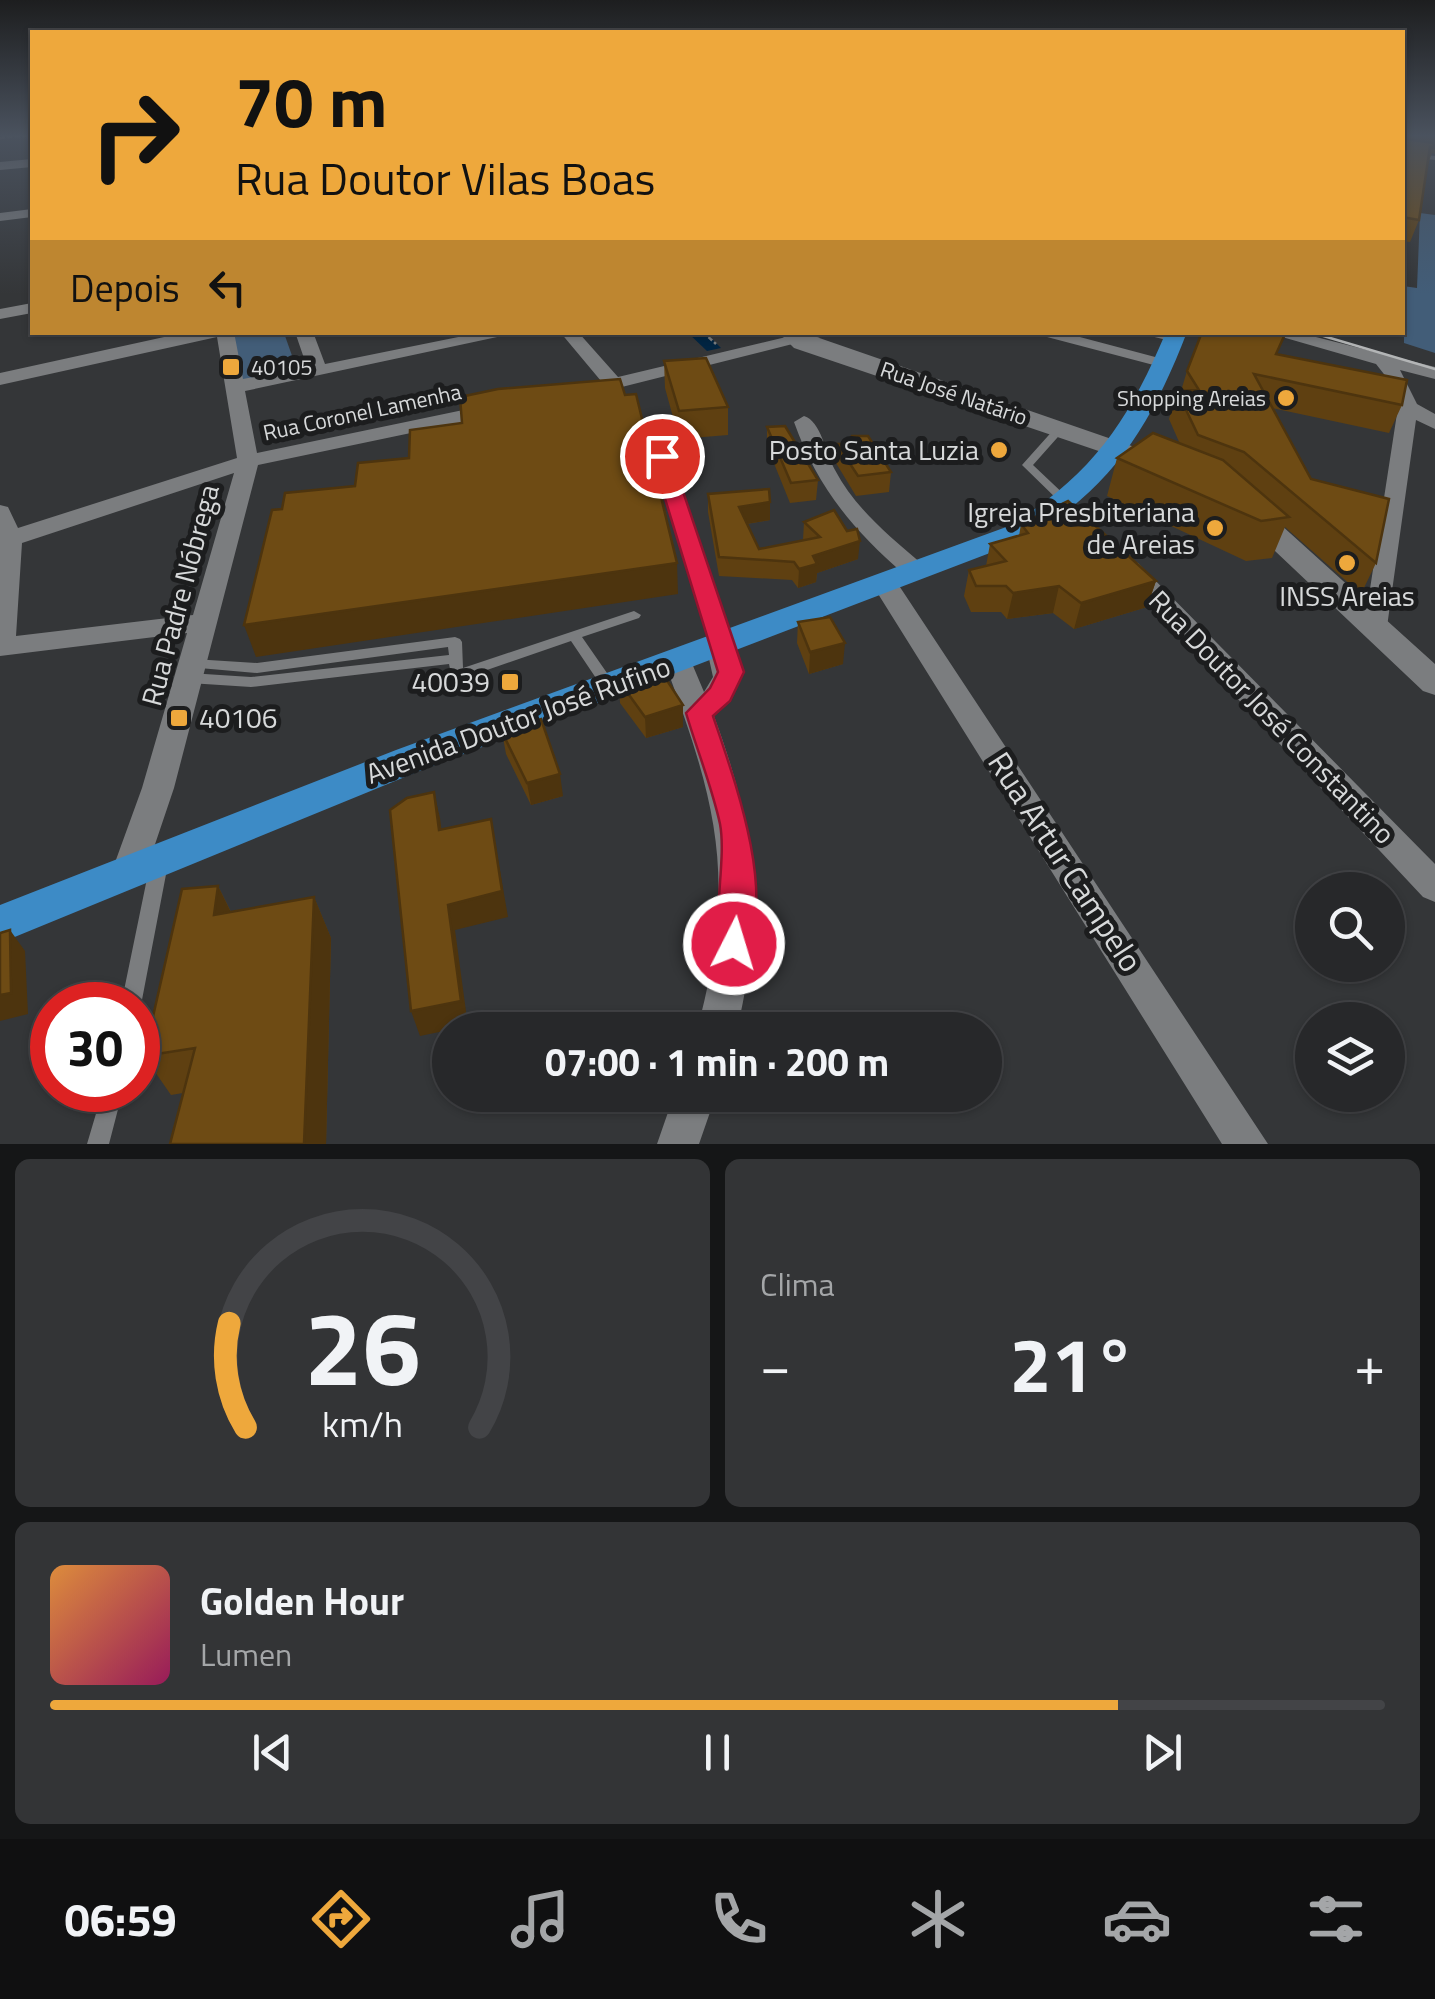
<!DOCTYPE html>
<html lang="pt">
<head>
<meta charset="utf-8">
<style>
	:root { --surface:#27282a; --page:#333436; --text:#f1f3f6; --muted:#a4a6a8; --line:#434447; --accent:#eea83c }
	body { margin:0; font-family:"Titillium Web",sans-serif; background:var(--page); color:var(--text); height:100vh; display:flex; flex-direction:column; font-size:38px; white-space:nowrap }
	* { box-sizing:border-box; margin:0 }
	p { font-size:32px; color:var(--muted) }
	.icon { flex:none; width:55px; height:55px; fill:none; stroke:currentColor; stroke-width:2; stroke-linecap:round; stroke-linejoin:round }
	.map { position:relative; height:1144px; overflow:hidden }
	.details { display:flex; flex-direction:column; gap:15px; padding:15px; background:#151617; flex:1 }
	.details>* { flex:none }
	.top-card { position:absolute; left:30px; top:30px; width:1375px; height:305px; border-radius:0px; box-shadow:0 2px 8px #0004,0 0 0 2px var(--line); background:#eea83c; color:#111; overflow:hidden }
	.controls { position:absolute; left:1295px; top:872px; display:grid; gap:20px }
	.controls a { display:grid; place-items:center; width:110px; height:110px; border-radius:50%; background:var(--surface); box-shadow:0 2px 8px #0004,0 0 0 2px var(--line); font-size:50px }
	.speed { position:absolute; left:30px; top:982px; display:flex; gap:20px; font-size:50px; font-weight:700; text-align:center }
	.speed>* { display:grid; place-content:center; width:130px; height:130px; border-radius:50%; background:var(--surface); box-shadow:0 2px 8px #0004,0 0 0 2px var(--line); line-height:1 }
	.speed .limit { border:15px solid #d22; background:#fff; color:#111 }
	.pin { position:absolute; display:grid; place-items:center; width:85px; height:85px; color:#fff; margin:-42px; border:5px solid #fff; border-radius:50%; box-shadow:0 2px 10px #0007 }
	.me { position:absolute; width:110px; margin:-55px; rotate:5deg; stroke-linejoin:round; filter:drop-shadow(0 0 8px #0008) }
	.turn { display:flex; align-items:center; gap:35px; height:210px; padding:0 40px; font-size:45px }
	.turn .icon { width:130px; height:130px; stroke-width:2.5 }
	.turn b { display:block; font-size:70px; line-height:85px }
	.then { display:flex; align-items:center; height:95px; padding:0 40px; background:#0003; gap:20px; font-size:38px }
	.big { font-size:75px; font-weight:700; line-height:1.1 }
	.details .tile { flex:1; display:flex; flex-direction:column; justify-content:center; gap:15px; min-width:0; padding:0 35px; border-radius:15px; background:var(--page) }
	.details .dial { align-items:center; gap:0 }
	.dial svg { height:260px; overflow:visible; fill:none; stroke:var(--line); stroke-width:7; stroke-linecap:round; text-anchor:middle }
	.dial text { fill:var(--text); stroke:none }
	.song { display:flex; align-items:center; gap:30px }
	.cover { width:120px; height:120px; border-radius:15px; background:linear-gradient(135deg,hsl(30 70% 55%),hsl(330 70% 35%)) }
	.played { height:10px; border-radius:5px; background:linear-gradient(90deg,var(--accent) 80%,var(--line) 80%) }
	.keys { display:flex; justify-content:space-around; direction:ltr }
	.heat { display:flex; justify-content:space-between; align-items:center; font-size:55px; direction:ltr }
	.details .tiles { flex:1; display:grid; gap:15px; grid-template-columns:1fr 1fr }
	.tile:last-child { grid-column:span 2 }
	.trip { position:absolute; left:432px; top:1012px; width:570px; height:100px; border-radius:50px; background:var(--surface); box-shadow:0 2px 8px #0004,0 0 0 2px var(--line); font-weight:700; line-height:100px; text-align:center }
	.menu { display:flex; height:160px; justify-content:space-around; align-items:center; background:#101011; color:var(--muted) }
	.menu .icon { width:70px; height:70px }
	.menu .on { color:var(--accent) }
	.menu b { font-size:45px; color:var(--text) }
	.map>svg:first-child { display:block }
</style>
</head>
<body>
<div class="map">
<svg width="1435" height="1144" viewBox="0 0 1435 1144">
	<rect width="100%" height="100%" fill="#343638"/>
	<!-- green -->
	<path fill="#425d78" d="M1420,213L1435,215V353L1404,343V334L1397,333L1402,332L1403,286L1417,288Z
		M225,332L284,333L296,367L240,381Z"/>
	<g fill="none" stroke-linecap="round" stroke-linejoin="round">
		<!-- canal -->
		<path fill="#022542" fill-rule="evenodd" d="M687,332H705L721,348L707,351Z"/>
		<!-- path -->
		<path stroke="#7b7d7e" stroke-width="2.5" stroke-dasharray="5 2.5" stroke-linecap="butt" d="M0,138L32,135
			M703,332L716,344"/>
		<!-- lane -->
		<path fill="#7b7d7f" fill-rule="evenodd" d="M1402,152L1435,156V160L1402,156Z
			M1134,332H1155L1179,339L1175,342Z
			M651,423L656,426L727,645L725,648H715L713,645L646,426Z
			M1060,426L1065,429L1033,465L1070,500L1072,502L1070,504H1062L1022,465L1056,427Z
			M634,611L641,615L639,618L582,637L616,686L614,690H604L571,641L461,679L451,674L449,664L251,687L189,683L184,681L182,678L184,675L189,673L251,677L449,655L448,647L257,673L188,667L186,664L188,661L193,659L257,663L455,637L460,639L462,642L463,668Z
			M159,857L165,859L168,864L141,1005L138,1012V1005H121L150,864L153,859Z
			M103,1090H123L109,1144H87Z"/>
		<!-- street -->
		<path fill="#7b7d7f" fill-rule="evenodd" d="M32,159V167L0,170V162Z
			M32,209V217L0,221V213Z
			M32,303V313L0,319V309Z
			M187,332H234L243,379L307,367L295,332H313L325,364L483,332H521L245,391L257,453L492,404L502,410L492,416L258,465L174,788L147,868L142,878L130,882L118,878L113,868L142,788L187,633L0,656V505L8,507L18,528L237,458L217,337L0,385V373ZM234,473L193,615L16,636L22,543Z
			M560,332H578L618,377L807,332H840L590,395L583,393V385L601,381Z
			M1028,332H1061L1174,362L1165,368Z
			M1265,332H1296L1435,367V379L1400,370L1417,404L1435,414V429L1416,420L1386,634H1368L1364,628L1398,407L1391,383L1376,364Z
			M804,416C821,421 826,454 835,470C855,508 889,536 922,564L925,569L922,574H904C853,530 817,487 794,422Z
			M1129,560L1138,563L1435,864V902L1423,897L1120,573L1117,568L1120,563Z
			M883,573L892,575L1268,1144H1222L870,581Z
			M720,636L730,639C748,671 740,692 714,716C757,833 765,908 737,1030H697C738,879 717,803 664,661L668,654H688L704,692L713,677L706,645L710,639Z
			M674,1095H716L699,1144H657Z"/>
		<!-- secondary -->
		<path fill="#7b7d7f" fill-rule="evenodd" d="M778,332H802L1152,453L1156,458L1152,463H1134L794,348Z
			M1250,504L1260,506L1435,664V695L1423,691L1240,518L1236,512Z"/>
		<!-- primary -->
		<path fill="#3d8bc6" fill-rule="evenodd" d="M1166,332H1187C1151,425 1115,484 1029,538L422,770L0,943V905L396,750L1009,526C1093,474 1128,422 1166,332Z"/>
		<!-- tram -->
		<path stroke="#b3b5b6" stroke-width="2.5" d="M1310,332L1435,369"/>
	</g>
	<!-- wall -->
	<path fill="#5f4011" d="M1402,134H1435V154L1432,153L1427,166L1419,220L1410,242L1402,241Z
		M1278,354L1402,405L1389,433L1272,408L1311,479L1376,563L1361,594L1285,527L1272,558L1246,561L1107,496L1117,458L1180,444L1169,419L1177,391H1181L1187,371Z
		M664,361L728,407V435L679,439L665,388Z
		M767,427L818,480L816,500L790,503L767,446Z
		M837,444L891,472L889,492L856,496L836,463Z
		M708,494L770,502V520L747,524L759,549L803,540L804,522L858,559L817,573L816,582L798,588L792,580L719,576L708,512Z
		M1021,524L1156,581L1147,607L1074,629L1053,613L1007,619L1001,612H971L964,596L969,570L986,566L990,544L1019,536Z
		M798,622L843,664L809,674L797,643Z
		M619,681L683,727L646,738L620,703Z
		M502,732L563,796L531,805L506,754Z
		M218,886L231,912L314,897L331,938L326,1144H170L183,1093L171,1095L144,1056Z"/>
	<!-- shaded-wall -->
	<path fill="#4d340e" d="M770,502V520L739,525V507Z
		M860,541L858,559L817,573L816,582L798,588L799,569L813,556Z
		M677,563L678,594L256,657L244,625Z
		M1156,581L1147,607L1074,629L1081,603Z
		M1059,586L1053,613L1007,619L1013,593Z
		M845,643L843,664L809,674L810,652Z
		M683,705V727L646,738L645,717Z
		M560,774L563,796L531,805L527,783Z
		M434,792L440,818L445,856L439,830Z
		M491,819L508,917L455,930L468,1026L420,1036L411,1011L448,905Z
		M218,886L238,927L214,915Z
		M314,897L331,938L326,1144H304Z
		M10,930L25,951L28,1014L0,1021V995Z"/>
	<!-- building -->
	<path fill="#6e4b14" stroke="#4d340e" stroke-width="2.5" d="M1402,134H1407V139L1433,143L1435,148L1430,147L1419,220L1402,217Z
		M1202,332H1277L1285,334L1276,354L1407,380L1402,405L1254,374L1311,479L1389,499L1376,563L1244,452L1198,435L1177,391L1199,390L1187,371Z
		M706,358L728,407L679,411L664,361Z
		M620,379L625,395L636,394L677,563L244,625L272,510L282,509L285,493L355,486L358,463L409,458L410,430L462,423L460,397L498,389Z
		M785,426L818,480L791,483L767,427Z
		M1153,433L1223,460L1289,517L1261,521L1117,458Z
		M852,436H868L891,472L858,476L837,444H846Z
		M769,489L770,502L739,507L759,549L820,537L804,522L834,510L847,531L857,529L860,541L813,556L817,564L799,569L794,562L719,557L708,494Z
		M1068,501L1156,581L1081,603L1059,586L1013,593L1006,586H976L969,570L1006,561L990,544L1028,533L1021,524Z
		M830,617L845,643L810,652L798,622Z
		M657,665L683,705L645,717L619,681Z
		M541,719L560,774L527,783L502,732Z
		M434,792L439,830L491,819L502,891L448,905L461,1001L411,1011L390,810L407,798Z
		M218,886L214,915L314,897L304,1144H170L195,1048L144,1056L182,889Z
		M10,930L11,993L0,995V933Z"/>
	<!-- sky -->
	<linearGradient id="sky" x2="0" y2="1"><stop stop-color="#1d1e1f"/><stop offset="0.46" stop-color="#4a525e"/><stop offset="1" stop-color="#4a525e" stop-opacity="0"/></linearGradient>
	<rect width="1435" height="294" fill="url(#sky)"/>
	<!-- route -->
	<path fill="#e11d48" stroke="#92132f" stroke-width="2.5" d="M662,450L671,456L744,672L730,701L713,716C734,779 776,890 746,955L734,959L723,955C710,928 727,861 720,824C712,787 697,750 686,713L710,688L718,672L652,456Z"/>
	<!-- markers -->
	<g fill="#eea83c" stroke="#1c1d1e" stroke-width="4">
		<rect x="221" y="357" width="20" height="20" rx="5"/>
		<circle cx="1286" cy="398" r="10"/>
		<circle cx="999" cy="450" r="10"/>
		<circle cx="1215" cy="528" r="10"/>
		<circle cx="1347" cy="563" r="10"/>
		<rect x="500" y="672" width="20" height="20" rx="5"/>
		<rect x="169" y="708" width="20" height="20" rx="5"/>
	</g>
	<g text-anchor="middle" stroke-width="10" stroke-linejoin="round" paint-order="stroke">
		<!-- far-poi labels -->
		<g font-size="22" fill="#d7d9da" stroke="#1c1d1e" text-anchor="start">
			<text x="251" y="375">40105</text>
			<text x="1266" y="406" text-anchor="end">Shopping Areias</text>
		</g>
		<!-- far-street labels -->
		<g font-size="22" fill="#d7d9da" stroke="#1c1d1e">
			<text transform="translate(954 393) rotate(19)" y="8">Rua José Natário</text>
			<text transform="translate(362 412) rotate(-12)" y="8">Rua Coronel Lamenha</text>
		</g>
		<!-- poi labels -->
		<g font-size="28" fill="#d7d9da" stroke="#1c1d1e" text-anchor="end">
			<text x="979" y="460">Posto Santa Luzia</text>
			<text x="1195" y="522">Igreja Presbiteriana<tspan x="1195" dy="32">de Areias</tspan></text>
			<text x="1347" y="606" text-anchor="middle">INSS Areias</text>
			<text x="490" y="692">40039</text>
			<text x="199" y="728" text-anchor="start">40106</text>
		</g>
		<!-- street labels -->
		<g font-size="28" fill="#d7d9da" stroke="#1c1d1e">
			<text transform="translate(180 595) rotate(-75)" y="10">Rua Padre Nóbrega</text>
			<text transform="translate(1272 717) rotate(46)" y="10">Rua Doutor José Constantino</text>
			<text transform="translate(518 720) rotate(-20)" y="10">Avenida Doutor José Rufino</text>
		</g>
		<!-- near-street labels -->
		<g font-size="32" fill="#d7d9da" stroke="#1c1d1e">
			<text transform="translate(1065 862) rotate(57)" y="11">Rua Artur Campelo</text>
		</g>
	</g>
</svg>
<div class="controls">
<a><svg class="icon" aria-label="search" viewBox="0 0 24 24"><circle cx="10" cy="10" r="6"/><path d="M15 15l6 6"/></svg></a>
<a><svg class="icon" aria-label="layers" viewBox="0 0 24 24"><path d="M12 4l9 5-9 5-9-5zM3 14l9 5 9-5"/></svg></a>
</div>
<div class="speed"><div class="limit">30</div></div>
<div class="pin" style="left:662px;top:456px;background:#d93025"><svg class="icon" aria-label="arrive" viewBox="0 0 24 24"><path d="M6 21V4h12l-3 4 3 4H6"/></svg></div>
<svg class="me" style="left:734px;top:944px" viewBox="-20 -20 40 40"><circle r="17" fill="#e11d48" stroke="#fff" stroke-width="3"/><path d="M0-11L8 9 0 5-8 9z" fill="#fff"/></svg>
<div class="trip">07:00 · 1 min · 200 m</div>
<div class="top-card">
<div class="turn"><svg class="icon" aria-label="right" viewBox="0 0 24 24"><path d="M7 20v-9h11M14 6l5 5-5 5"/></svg><div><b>70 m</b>Rua Doutor Vilas Boas</div></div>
<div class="then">Depois<svg class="icon" aria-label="left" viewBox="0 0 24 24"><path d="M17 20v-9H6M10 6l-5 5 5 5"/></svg></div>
</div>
</div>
<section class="details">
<div class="tiles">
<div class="tile dial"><svg viewBox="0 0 100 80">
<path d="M14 69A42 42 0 1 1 86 69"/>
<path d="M14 69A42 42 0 0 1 9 37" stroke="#eea83c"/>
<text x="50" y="56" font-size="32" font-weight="700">26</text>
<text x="50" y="72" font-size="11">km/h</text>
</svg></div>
<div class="tile"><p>Clima</p>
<div class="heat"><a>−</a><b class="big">21°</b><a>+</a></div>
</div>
<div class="tile">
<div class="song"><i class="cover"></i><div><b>Golden Hour</b><p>Lumen</p></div></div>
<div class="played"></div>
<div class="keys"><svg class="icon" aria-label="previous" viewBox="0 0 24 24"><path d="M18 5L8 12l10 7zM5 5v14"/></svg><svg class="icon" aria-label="pause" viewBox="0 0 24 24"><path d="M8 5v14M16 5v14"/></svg><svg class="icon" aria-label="next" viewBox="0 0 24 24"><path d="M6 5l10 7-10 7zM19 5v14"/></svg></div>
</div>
</div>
</section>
<nav class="menu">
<b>06:59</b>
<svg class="icon on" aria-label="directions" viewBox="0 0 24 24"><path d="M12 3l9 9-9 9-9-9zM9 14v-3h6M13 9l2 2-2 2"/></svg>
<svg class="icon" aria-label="music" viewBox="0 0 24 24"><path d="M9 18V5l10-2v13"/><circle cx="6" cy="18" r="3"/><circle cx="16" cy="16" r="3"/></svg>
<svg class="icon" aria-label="phone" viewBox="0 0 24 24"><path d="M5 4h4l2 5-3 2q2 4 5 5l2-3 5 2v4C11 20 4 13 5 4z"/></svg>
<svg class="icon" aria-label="climate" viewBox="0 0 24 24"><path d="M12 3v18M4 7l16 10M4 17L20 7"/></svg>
<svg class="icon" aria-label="car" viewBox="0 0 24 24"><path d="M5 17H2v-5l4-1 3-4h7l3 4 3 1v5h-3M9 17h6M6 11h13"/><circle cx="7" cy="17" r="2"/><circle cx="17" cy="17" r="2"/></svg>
<svg class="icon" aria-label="filters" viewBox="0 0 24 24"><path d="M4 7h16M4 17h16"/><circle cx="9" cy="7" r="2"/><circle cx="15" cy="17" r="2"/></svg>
</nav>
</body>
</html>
